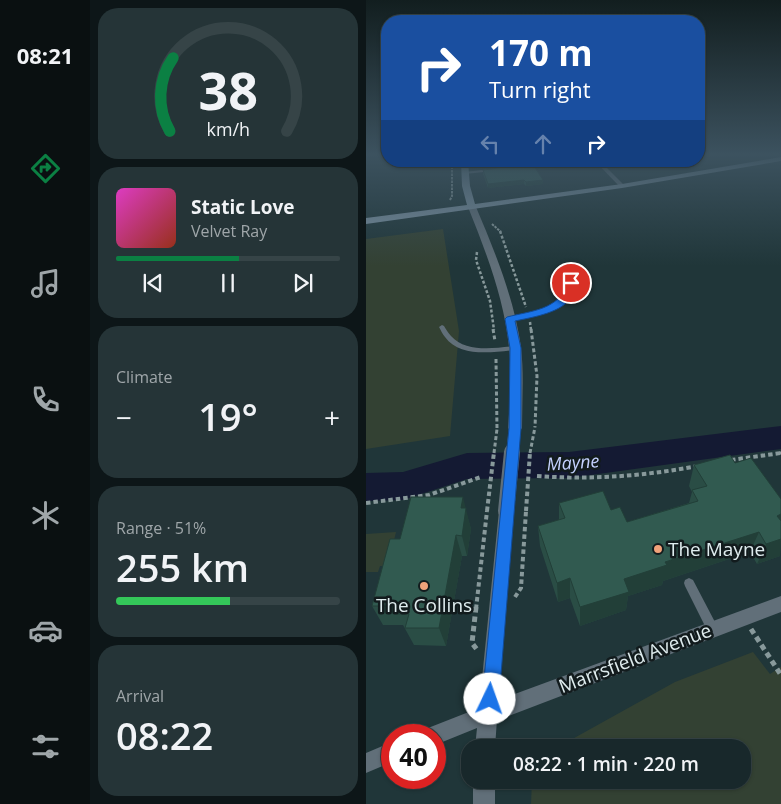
<!DOCTYPE html>
<html lang="en">
<head>
<meta charset="utf-8">
<style>
	:root { --surface:#18282b; --page:#253437; --text:#f1f3f6; --muted:#9fa6a9; --line:#364447; --accent:#0b8043 }
	body { margin:0; font-family:"Open Sans",sans-serif; background:var(--page); color:var(--text); height:100vh; display:flex; flex-direction:column; font-size:19px; white-space:nowrap }
	* { box-sizing:border-box; margin:0 }
	p { font-size:16px; color:var(--muted) }
	.icon { flex:none; width:28px; height:28px; fill:none; stroke:currentColor; stroke-width:2; stroke-linecap:round; stroke-linejoin:round }
	.map { position:relative; flex:1; overflow:hidden }
	.panel { display:flex; flex-direction:column; gap:8px; padding:8px; background:#0d1618; width:276px }
	.panel>* { flex:none }
	.top-card { position:absolute; left:15px; top:15px; width:324px; height:152px; border-radius:20px; box-shadow:0 1px 4px #0004,0 0 0 1px var(--line); background:#1a4fa0; color:#fff; overflow:hidden }
	.speed { position:absolute; left:15px; top:724px; display:flex; gap:10px; font-size:25px; font-weight:700; text-align:center }
	.speed>* { display:grid; place-content:center; width:65px; height:65px; border-radius:50%; background:var(--surface); box-shadow:0 1px 4px #0004,0 0 0 1px var(--line); line-height:1 }
	.speed .limit { border:8px solid #d22; background:#fff; color:#111 }
	.pin { position:absolute; display:grid; place-items:center; width:42px; height:42px; color:#fff; margin:-21px; border:2px solid #fff; border-radius:50%; box-shadow:0 1px 5px #0007 }
	.me { position:absolute; width:55px; margin:-28px; rotate:3deg; stroke-linejoin:round; filter:drop-shadow(0 0 4px #0008) }
	.turn { display:flex; align-items:center; gap:18px; height:105px; padding:0 25px; font-size:22px }
	.turn .icon { width:65px; height:65px; stroke-width:2.5 }
	.turn b { display:block; font-size:35px; line-height:42px }
	.lanes { display:flex; align-items:center; height:48px; padding:0 25px; background:#0003; justify-content:center; gap:25px; direction:ltr }
	.lanes .off { opacity:.35 }
	.big { font-size:38px; font-weight:600; line-height:1.1 }
	.panel .card { flex:1; display:flex; flex-direction:column; justify-content:center; gap:8px; min-width:0; padding:0 18px; border-radius:20px; background:var(--page) }
	.panel .dial { align-items:center; gap:0 }
	.dial svg { height:130px; overflow:visible; fill:none; stroke:var(--line); stroke-width:7; stroke-linecap:round; text-anchor:middle }
	.dial text { fill:var(--text); stroke:none }
	.song { display:flex; align-items:center; gap:15px }
	.cover { width:60px; height:60px; border-radius:8px; background:linear-gradient(135deg,hsl(310 70% 55%),hsl(10 70% 35%)) }
	.played { height:5px; border-radius:2px; background:linear-gradient(90deg,var(--accent) 55%,var(--line) 55%) }
	.keys { display:flex; justify-content:space-around; direction:ltr }
	.heat { display:flex; justify-content:space-between; align-items:center; font-size:28px; direction:ltr }
	.charge { height:8px; border-radius:4px; background:linear-gradient(90deg,#34c759 51%,var(--line) 0) }
	.trip { position:absolute; left:95px; top:739px; width:290px; height:50px; border-radius:20px; background:var(--surface); box-shadow:0 1px 4px #0004,0 0 0 1px var(--line); font-weight:600; line-height:50px; text-align:center }
	main { display:flex; flex:1; min-height:0 }
	.dock { display:flex; flex-direction:column; width:90px; justify-content:space-around; align-items:center; background:#0a1011; color:var(--muted) }
	.dock .icon { width:35px; height:35px }
	.dock .current { color:var(--accent) }
	.dock b { font-size:22px; color:var(--text) }
	.map>svg:first-child { display:block }
</style>
</head>
<body>
<main>
<nav class="dock">
<b>08:21</b>
<svg class="icon current" aria-label="directions" viewBox="0 0 24 24"><path d="M12 3l9 9-9 9-9-9zM9 14v-3h6M13 9l2 2-2 2"/></svg>
<svg class="icon" aria-label="music" viewBox="0 0 24 24"><path d="M9 18V5l10-2v13"/><circle cx="6" cy="18" r="3"/><circle cx="16" cy="16" r="3"/></svg>
<svg class="icon" aria-label="phone" viewBox="0 0 24 24"><path d="M5 4h4l2 5-3 2q2 4 5 5l2-3 5 2v4C11 20 4 13 5 4z"/></svg>
<svg class="icon" aria-label="climate" viewBox="0 0 24 24"><path d="M12 3v18M4 7l16 10M4 17L20 7"/></svg>
<svg class="icon" aria-label="car" viewBox="0 0 24 24"><path d="M5 17H2v-5l4-1 3-4h7l3 4 3 1v5h-3M9 17h6M6 11h13"/><circle cx="7" cy="17" r="2"/><circle cx="17" cy="17" r="2"/></svg>
<svg class="icon" aria-label="filters" viewBox="0 0 24 24"><path d="M4 7h16M4 17h16"/><circle cx="9" cy="7" r="2"/><circle cx="15" cy="17" r="2"/></svg>
</nav>
<section class="panel">
<div class="card dial"><svg viewBox="0 0 100 80">
<path d="M14 69A42 42 0 1 1 86 69"/>
<path d="M14 69A42 42 0 0 1 16 24" stroke="#0b8043"/>
<text x="50" y="56" font-size="32" font-weight="700">38</text>
<text x="50" y="72" font-size="11">km/h</text>
</svg></div>
<div class="card">
<div class="song"><i class="cover"></i><div><b>Static Love</b><p>Velvet Ray</p></div></div>
<div class="played"></div>
<div class="keys"><svg class="icon" aria-label="previous" viewBox="0 0 24 24"><path d="M18 5L8 12l10 7zM5 5v14"/></svg><svg class="icon" aria-label="pause" viewBox="0 0 24 24"><path d="M8 5v14M16 5v14"/></svg><svg class="icon" aria-label="next" viewBox="0 0 24 24"><path d="M6 5l10 7-10 7zM19 5v14"/></svg></div>
</div>
<div class="card"><p>Climate</p>
<div class="heat"><a>−</a><b class="big">19°</b><a>+</a></div>
</div>
<div class="card"><p>Range · 51%</p><b class="big">255 km</b><div class="charge"></div></div>
<div class="card"><p>Arrival</p><b class="big">08:22</b></div>
</section>
<div class="map">
<svg width="415" height="804" viewBox="0 0 415 804">
	<rect width="100%" height="100%" fill="#203639"/>
	<!-- green -->
	<path fill="#334133" d="M77,229L93,331L84,436L0,449V239Z
		M30,532L22,566H14L12,572H0V534Z
		M387,652L404,674L415,667V804H165L166,780H376V748L192,747L309,682Z"/>
	<g fill="none" stroke-linecap="round" stroke-linejoin="round">
		<!-- river -->
		<path fill="#141a33" fill-rule="evenodd" d="M415,426V449L203,478L101,479L37,500L0,501V473L37,472L101,453L203,452Z"/>
		<!-- path-far4 -->
		<path stroke="#88999b" stroke-width="2" stroke-dasharray="2.5 1" stroke-linecap="butt" d="M84,200L86,196V161
			M126,224L135,232"/>
		<!-- path-far3 -->
		<path stroke="#88999b" stroke-width="2.5" stroke-dasharray="3 2" stroke-linecap="butt" d="M134,231L160,307
			M111,252L110,260L124,301L128,330
			M164,322L165,330"/>
		<!-- path-far2 -->
		<path stroke="#88999b" stroke-width="3" stroke-dasharray="4 2.5" stroke-linecap="butt" d="M127,329L129,341
			M165,329L171,376L169,427
			M130,359L131,429
			M413,453H415"/>
		<!-- path-far1 -->
		<path stroke="#88999b" stroke-width="4" stroke-dasharray="4.5 3" stroke-linecap="butt" d="M365,460L415,453
			M171,476C226,480 278,476 332,466
			M0,503L63,495L115,477
			M149,597L155,588L160,511
			M110,609L121,511"/>
		<!-- path -->
		<path stroke="#88999b" stroke-width="5" stroke-dasharray="5.5 4" stroke-linecap="butt" d="M110,607L106,643L112,651
			M385,629L415,675"/>
		<!-- service -->
		<path fill="#616f79" fill-rule="evenodd" d="M229,161H234L258,185V187H254Z
			M126,169H128V171L98,174L96,173L98,172Z
			M205,281L208,283C205,313 167,316 144,321L141,319L142,318C163,313 199,311 202,283Z
			M76,325L78,326C80,329 82,333 85,336C100,353 129,348 149,346L152,348L149,350C127,352 94,358 79,337C76,334 75,330 73,327Z
			M323,578L327,580L350,624L351,628L350,632L346,633L342,632L319,586L318,583L319,580Z"/>
		<!-- minor -->
		<path fill="#616f79" fill-rule="evenodd" d="M415,596V612L124,723L117,720L114,713L117,706L124,703Z"/>
		<!-- tertiary -->
		<path fill="#616f79" fill-rule="evenodd" d="M103,205L110,207C129,252 148,298 155,347C158,374 156,401 156,428L154,431H144L142,428C144,401 146,374 143,347C138,298 120,252 102,207Z
			M140,505L145,507L147,511L132,709L134,713L131,719L129,748H109L111,728L69,745V735H59L62,728L113,708L133,511L135,507Z
			M26,742V762L0,773V753Z
			M107,780H129V804H107Z"/>
		<!-- secondary -->
		<path fill="#7c91a1" fill-rule="evenodd" d="M415,157V161L256,188L0,224V218L101,205L96,186L95,161H102L104,186L109,204L256,184Z"/>
		<!-- path-bridge-far1 -->
		<path stroke="#88999b" stroke-width="3" stroke-dasharray="4 2.5" stroke-linecap="butt" d="M128,453L131,429
			M164,453L169,427"/>
		<!-- path-bridge -->
		<path stroke="#88999b" stroke-width="4" stroke-dasharray="4.5 3" stroke-linecap="butt" d="M121,511L128,452
			M160,511L164,452"/>
		<!-- tertiary-bridge-far1 -->
		<path stroke="#616f79" stroke-width="12" d="M146,453L149,428"/>
		<!-- tertiary-bridge -->
		<path stroke="#616f79" stroke-width="16" d="M140,511L146,452"/>
	</g>
	<!-- wall -->
	<path fill="#2a4d45" d="M199,163L200,167L171,170L177,180V184L160,186L158,184L122,188L117,174V170Z
		M369,463L415,499L414,556L391,564L384,552L297,581L296,585L262,596L260,610L214,626L204,598L192,602L174,546L172,526L193,520V503L245,510L261,522L323,503L326,492L323,486L328,465Z
		M99,508L105,529L101,556H96L80,646L48,645L37,625H17L6,606L34,539Z"/>
	<!-- shaded-wall -->
	<path fill="#223f38" d="M140,161H176L130,166L129,162Z
		M199,163L200,167L169,170L168,166Z
		M158,180V184L122,188V184Z
		M177,180V184L160,186V182Z
		M97,497L105,529L101,556L96,536L95,508Z
		M415,514V529L411,516Z
		M393,532L384,552L297,581L296,585L262,596L260,610L214,626V607L258,579L299,562Z
		M90,535L96,556L80,646L73,628Z
		M415,539L414,556L391,564L400,544Z
		M204,578V598L192,602L191,583Z"/>
	<!-- building -->
	<path fill="#315a50" stroke="#223f38" d="M187,161H198L199,163L168,166L177,180L160,182L158,180L122,184L117,170Z
		M364,455L369,463L385,458L415,499V514L411,516L415,521V539L400,544L393,532L299,562L301,565L258,579L263,592L214,607L204,578L191,583L172,526L199,518L193,503L237,491L245,510L254,507L261,522L332,501L326,490L341,486L328,465Z
		M45,497H97L95,508H100L96,536L90,535L73,628H39L43,614H31L33,606H6L24,539H34Z"/>
	<!-- sky -->
	<linearGradient id="sky" x2="0" y2="1"><stop stop-color="#121e1f"/><stop offset="0.58" stop-color="#3c525f"/><stop offset="1" stop-color="#3c525f" stop-opacity="0"/></linearGradient>
	<rect width="415" height="266" fill="url(#sky)"/>
	<!-- route -->
	<path fill="#1a73e8" stroke="#114b97" d="M205,280L210,283C209,287 209,292 207,295C197,313 167,317 149,321L155,348V428L133,699L131,705L124,707L118,705L116,699L143,428L144,348L139,319L141,317C164,311 194,310 201,283Z"/>
	<!-- markers -->
	<g fill="#f0a27a" stroke="#121b1d" stroke-width="2">
		<circle cx="292" cy="549" r="5"/>
		<circle cx="58" cy="586" r="5"/>
	</g>
	<g text-anchor="middle" stroke-width="5" stroke-linejoin="round" paint-order="stroke">
		<!-- water labels -->
		<g font-size="18" font-style="italic" fill="#c4d1fe" stroke="#121b1d">
			<text transform="translate(207 463) rotate(-4)" y="6">Mayne</text>
		</g>
		<!-- near-poi labels -->
		<g font-size="19" fill="#dfecee" stroke="#121b1d" text-anchor="start">
			<text x="302" y="556">The Mayne</text>
			<text x="58" y="612" text-anchor="middle">The Collins</text>
		</g>
		<!-- near-street labels -->
		<g font-size="19" fill="#dfecee" stroke="#121b1d">
			<text transform="translate(269 658) rotate(-21)" y="7">Marrsfield Avenue</text>
		</g>
	</g>
</svg>
<div class="speed"><div class="limit">40</div></div>
<div class="pin" style="left:205px;top:283px;background:#d93025"><svg class="icon" aria-label="arrive" viewBox="0 0 24 24"><path d="M6 21V4h12l-3 4 3 4H6"/></svg></div>
<svg class="me" style="left:124px;top:699px" viewBox="-20 -20 40 40"><circle r="19" fill="#fff"/><path d="M0-13L10 11 0 6-10 11z" fill="#1a73e8"/></svg>
<div class="trip">08:22 · 1 min · 220 m</div>
<div class="top-card">
<div class="turn"><svg class="icon" aria-label="right" viewBox="0 0 24 24"><path d="M7 20v-9h11M14 6l5 5-5 5"/></svg><div><b>170 m</b>Turn right</div></div>
<div class="lanes"><svg class="icon off" aria-label="left" viewBox="0 0 24 24"><path d="M17 20v-9H6M10 6l-5 5 5 5"/></svg><svg class="icon off" aria-label="ahead" viewBox="0 0 24 24"><path d="M12 20V5M6 11l6-6 6 6"/></svg><svg class="icon" aria-label="right" viewBox="0 0 24 24"><path d="M7 20v-9h11M14 6l5 5-5 5"/></svg></div>
</div>
</div>
</main>
</body>
</html>
